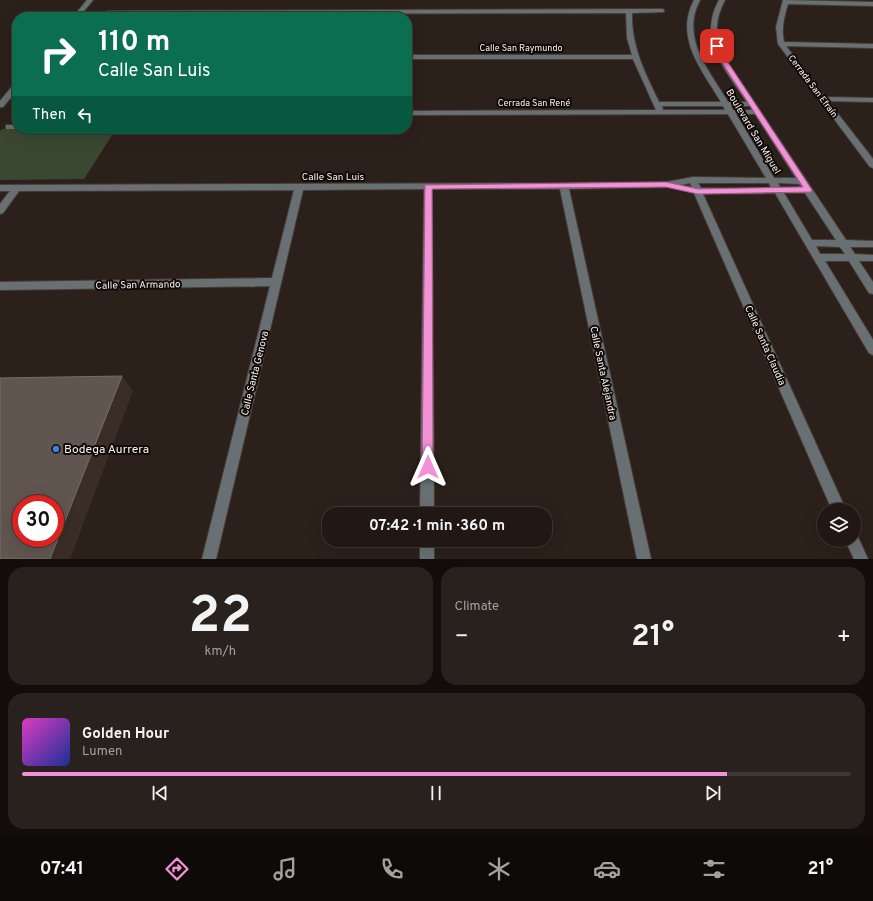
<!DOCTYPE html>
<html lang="en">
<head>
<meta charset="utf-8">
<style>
	:root { --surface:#211814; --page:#29211d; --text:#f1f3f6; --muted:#a2a0a0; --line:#3e3734; --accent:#f391d6 }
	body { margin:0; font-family:Overpass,sans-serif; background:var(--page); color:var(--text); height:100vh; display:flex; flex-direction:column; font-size:15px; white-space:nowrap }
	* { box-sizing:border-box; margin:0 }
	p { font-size:13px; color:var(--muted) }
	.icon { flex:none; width:22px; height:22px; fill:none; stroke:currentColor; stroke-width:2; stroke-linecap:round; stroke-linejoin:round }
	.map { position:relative; height:559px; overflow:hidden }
	.panel { display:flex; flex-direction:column; gap:8px; padding:8px; background:#120d0b; flex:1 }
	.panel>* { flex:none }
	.hud { position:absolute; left:12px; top:12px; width:400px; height:122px; border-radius:16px; box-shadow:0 4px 16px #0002,0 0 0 1px var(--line); background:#0b6e4f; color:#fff; overflow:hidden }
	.controls { position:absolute; left:817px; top:503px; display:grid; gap:8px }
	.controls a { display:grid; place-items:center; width:44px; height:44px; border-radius:50%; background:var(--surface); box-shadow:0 4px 16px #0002,0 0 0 1px var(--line); font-size:20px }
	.speed { position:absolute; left:12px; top:495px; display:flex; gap:8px; font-size:20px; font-weight:700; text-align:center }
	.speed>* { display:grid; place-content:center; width:52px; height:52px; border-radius:50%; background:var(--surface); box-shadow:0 4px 16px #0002,0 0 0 1px var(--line); line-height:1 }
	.speed .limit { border:6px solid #d22; background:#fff; color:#111 }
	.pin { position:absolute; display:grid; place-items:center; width:34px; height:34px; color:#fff; margin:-17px; border-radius:8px; box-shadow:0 2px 6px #0006 }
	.me { position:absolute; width:44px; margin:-22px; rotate:0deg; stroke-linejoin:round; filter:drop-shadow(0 0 3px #0008) }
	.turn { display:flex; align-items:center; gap:14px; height:84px; padding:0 20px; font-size:18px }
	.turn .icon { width:52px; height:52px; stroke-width:2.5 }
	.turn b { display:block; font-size:28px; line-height:34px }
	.then { display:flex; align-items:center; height:38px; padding:0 20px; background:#0003; gap:8px; font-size:15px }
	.big { font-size:30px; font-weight:700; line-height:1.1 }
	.panel .tile { flex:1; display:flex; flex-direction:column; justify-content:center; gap:6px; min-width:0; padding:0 14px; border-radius:16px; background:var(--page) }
	.panel .dial { align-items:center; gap:0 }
	.dial b { font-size:52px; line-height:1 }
	.song { display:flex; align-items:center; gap:12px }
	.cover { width:48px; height:48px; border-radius:6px; background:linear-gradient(135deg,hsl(310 70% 55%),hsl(230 70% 35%)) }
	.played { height:4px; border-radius:2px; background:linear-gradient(90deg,var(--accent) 85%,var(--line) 85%) }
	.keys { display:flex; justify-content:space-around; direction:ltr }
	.heat { display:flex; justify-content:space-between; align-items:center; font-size:22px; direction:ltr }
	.panel .tiles { flex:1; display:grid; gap:8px; grid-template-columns:1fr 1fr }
	.tile:last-child { grid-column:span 2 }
	.trip { position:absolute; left:322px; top:507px; width:230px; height:40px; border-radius:16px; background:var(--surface); box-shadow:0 4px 16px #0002,0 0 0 1px var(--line); font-weight:700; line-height:40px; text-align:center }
	.tab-bar { display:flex; height:64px; justify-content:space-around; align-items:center; background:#0d0a08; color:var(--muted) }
	.tab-bar .icon { width:28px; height:28px }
	.tab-bar .selected { color:var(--accent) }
	.tab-bar b { font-size:18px; color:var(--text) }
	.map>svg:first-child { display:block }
</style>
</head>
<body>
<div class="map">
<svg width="873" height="559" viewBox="0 0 873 559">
	<rect width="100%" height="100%" fill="#2c201a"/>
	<!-- green -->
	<path fill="#3a4831" d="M2,129H116L84,179L0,180V131Z"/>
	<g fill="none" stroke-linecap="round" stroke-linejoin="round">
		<!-- minor casing -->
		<g stroke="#493d38" stroke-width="2">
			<path id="minor" d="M87,0H93L79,17H73Z
				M694,0H700C680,38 709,70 728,102H747C725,69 697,40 719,0H725C713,23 716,35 725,58L846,240L873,241V247H850L855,254L873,255V261H859L873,282V294L869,293L849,261H825L873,340V355L869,353L775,193L703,194L846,510H832L694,193L669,187L569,189L651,559H637L560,189H432L434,514H420L424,189L303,190L216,559H202L270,286L0,290V282L272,278L294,190L19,191L3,213L0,214V204L10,191H0V185L564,183L666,182L693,177L766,178L728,114L407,115V111L656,110L633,59H407V55H632L627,38L626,13L109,14L107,13V11L662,9L664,10V12L632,13C631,46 645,73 659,102H721C702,70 674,38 694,0ZM662,106H723L725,110H663ZM731,106H750L752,110H733ZM736,114H755L796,178H774ZM690,183L692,187L681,185ZM698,183H769L771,188H701ZM778,183L799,184L802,187H780ZM784,193H805L836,240H812ZM816,246L840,247L845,254H820Z
				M783,0L873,2V6L788,4C784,17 781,29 784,42L873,44V48L786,46L825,97L873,98V102L828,101L873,159V168L870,167L778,44L776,27Z
				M14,84H17V90L3,107H0V101Z
				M6,125H17L18,129H6Z
				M854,534L857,535L868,559H854L845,540H854Z
				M420,540H434V559H420Z"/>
		</g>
		<!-- minor -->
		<use href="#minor" fill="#697073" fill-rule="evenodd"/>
	</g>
	<!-- shaded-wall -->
	<path fill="#392d26" d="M122,376L133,391L70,559H50Z"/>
	<!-- building -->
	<path fill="#60554f" stroke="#786e68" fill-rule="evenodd" d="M122,376L50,559H0V378ZM21,504H55V538H21Z"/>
	<!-- route -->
	<path fill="#f391d6" stroke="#9e5e8b" d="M717,44L720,46L725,58L812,190L811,192L698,194L666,187L432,189L433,467L432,471L428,473L423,471L422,467L425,185L666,182L698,189L803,187L719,58L714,46Z"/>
	<!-- markers -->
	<circle fill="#3f7fe0" stroke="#100b08" stroke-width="1.5" cx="56" cy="449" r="4"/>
	<g text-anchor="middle" stroke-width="4" stroke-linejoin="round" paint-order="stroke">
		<!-- far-street labels -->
		<g font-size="9" fill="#faf2ee" stroke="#100b08">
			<text x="521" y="51">Calle San Raymundo</text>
			<text transform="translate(813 86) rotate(53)" y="3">Cerrada San Efraín</text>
			<text x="534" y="106">Cerrada San René</text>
		</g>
		<!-- street labels -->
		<g font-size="10" fill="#faf2ee" stroke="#100b08">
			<text transform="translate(754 131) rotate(59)" y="4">Boulevard San Miguel</text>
			<text x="333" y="180">Calle San Luis</text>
			<text transform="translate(138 284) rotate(-1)" y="4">Calle San Armando</text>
			<text transform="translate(766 345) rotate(66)" y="4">Calle Santa Claudia</text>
			<text transform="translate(254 373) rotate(-76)" y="4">Calle Santa Genova</text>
			<text transform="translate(604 373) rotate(78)" y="4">Calle Santa Alejandra</text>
		</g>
		<!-- near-poi labels -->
		<g font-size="12" fill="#faf2ee" stroke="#100b08" text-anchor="start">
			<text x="64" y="453">Bodega Aurrera</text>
		</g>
	</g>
</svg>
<div class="controls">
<a><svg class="icon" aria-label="layers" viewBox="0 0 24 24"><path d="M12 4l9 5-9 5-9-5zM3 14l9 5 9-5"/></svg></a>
</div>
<div class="speed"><div class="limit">30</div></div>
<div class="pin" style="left:717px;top:46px;background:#d93025"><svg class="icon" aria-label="arrive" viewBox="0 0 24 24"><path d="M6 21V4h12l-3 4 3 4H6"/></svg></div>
<svg class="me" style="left:428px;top:467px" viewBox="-20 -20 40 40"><path d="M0-17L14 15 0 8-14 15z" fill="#f391d6" stroke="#fff" stroke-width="4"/></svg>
<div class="trip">07:42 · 1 min · 360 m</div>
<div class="hud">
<div class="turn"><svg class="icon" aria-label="right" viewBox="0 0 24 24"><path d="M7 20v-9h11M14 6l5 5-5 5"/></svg><div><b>110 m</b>Calle San Luis</div></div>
<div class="then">Then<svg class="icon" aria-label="left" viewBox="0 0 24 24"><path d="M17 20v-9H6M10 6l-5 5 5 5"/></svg></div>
</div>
</div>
<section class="panel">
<div class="tiles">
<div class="tile dial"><b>22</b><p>km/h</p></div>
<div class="tile"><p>Climate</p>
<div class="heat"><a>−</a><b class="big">21°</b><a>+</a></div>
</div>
<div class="tile">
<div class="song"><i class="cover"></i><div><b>Golden Hour</b><p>Lumen</p></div></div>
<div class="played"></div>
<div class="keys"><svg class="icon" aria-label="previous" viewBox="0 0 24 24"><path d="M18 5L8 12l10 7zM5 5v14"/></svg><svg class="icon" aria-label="pause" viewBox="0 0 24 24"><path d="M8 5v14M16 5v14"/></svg><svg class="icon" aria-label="next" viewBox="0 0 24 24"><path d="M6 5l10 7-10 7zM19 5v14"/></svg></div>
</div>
</div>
</section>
<nav class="tab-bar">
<b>07:41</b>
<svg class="icon selected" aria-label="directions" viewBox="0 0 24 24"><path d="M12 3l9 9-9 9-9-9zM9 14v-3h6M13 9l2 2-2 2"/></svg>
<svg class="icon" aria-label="music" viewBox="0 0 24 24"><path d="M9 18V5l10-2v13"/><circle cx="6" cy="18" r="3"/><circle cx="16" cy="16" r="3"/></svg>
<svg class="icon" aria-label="phone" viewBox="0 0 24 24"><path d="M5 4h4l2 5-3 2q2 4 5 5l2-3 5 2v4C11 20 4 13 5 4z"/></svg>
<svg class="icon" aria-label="climate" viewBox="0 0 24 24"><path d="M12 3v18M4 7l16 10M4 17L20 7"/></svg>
<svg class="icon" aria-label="car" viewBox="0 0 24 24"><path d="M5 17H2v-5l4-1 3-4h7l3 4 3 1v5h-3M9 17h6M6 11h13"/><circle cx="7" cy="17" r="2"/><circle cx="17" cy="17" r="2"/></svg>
<svg class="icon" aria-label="filters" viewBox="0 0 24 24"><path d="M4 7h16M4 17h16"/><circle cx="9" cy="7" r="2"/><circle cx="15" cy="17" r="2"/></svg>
<b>21°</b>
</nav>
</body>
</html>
